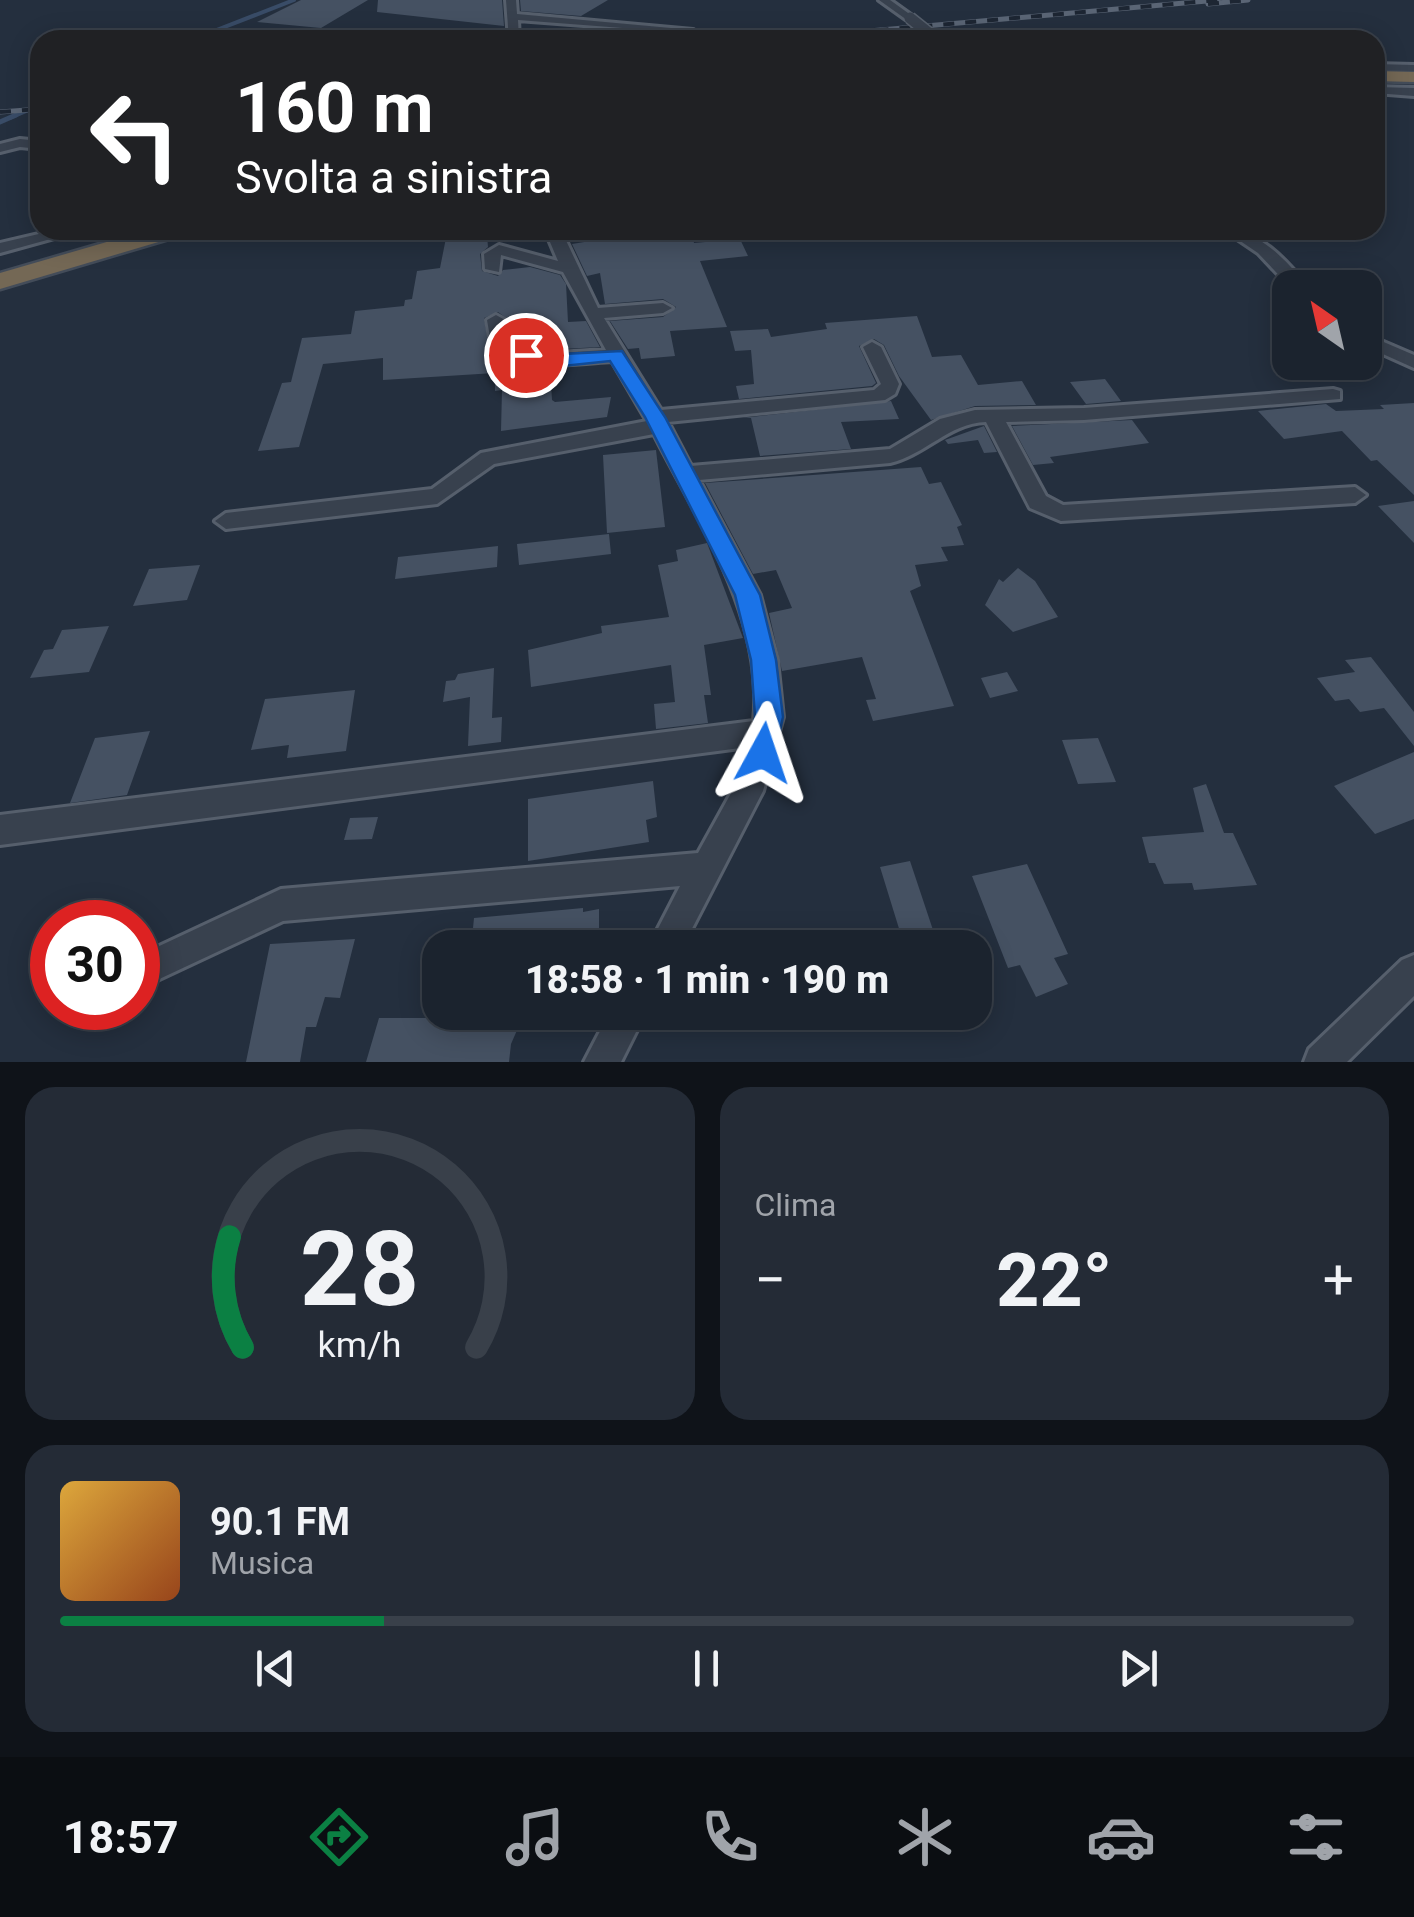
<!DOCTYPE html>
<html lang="it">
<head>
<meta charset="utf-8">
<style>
	:root { --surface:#1b232e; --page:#242b36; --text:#f1f3f6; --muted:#a0a4aa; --line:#39404a; --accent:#0b8043 }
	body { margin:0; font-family:Roboto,sans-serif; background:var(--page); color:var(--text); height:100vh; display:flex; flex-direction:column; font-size:38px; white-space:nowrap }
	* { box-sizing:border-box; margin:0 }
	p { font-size:32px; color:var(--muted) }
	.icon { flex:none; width:55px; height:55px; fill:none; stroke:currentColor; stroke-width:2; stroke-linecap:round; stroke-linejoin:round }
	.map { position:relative; height:1062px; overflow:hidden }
	.panel { display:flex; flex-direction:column; gap:25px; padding:25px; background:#0f1319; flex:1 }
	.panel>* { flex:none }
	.guide { position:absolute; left:30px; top:30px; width:1355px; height:210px; border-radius:30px; box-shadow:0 5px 25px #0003,0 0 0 2px var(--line); background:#202124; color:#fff; overflow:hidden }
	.needle { width:65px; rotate:326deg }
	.tools { position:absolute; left:1272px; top:270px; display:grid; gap:20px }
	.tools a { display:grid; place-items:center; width:110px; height:110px; border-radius:20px; background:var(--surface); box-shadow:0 5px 25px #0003,0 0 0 2px var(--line); font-size:50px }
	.speed { position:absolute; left:30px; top:900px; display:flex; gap:20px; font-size:50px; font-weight:700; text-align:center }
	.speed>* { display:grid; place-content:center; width:130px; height:130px; border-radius:50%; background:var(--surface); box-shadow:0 5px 25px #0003,0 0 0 2px var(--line); line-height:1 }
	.speed .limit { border:15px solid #d22; background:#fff; color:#111 }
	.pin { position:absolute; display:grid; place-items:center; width:85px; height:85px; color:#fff; margin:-42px; border:5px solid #fff; border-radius:50%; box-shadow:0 2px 10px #0007 }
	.me { position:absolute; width:110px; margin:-55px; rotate:5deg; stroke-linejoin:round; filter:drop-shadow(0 0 8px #0008) }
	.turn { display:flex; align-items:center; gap:35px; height:210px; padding:0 40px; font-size:45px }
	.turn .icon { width:130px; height:130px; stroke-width:2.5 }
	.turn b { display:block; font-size:70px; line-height:85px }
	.big { font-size:75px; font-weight:800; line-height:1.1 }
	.panel .widget { flex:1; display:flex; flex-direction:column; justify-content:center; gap:15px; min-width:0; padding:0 35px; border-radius:30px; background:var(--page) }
	.panel .dial { align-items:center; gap:0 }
	.dial svg { height:260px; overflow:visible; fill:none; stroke:var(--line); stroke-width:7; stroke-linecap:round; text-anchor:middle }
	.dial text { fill:var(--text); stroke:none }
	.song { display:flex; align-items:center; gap:30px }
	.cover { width:120px; height:120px; border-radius:15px; background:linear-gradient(135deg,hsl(40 70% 55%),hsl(20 70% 35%)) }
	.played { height:10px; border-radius:5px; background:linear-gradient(90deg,var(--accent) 25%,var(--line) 25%) }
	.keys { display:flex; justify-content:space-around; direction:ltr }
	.heat { display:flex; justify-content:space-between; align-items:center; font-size:55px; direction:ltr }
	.panel .tiles { flex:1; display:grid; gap:25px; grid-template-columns:1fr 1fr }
	.widget:last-child { grid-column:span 2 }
	.trip { position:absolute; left:422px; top:930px; width:570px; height:100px; border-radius:30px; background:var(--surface); box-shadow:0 5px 25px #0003,0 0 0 2px var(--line); font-weight:800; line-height:100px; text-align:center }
	.menu { display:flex; height:160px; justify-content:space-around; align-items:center; background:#0b0e12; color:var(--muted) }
	.menu .icon { width:70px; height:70px }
	.menu .active { color:var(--accent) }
	.menu b { font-size:45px; color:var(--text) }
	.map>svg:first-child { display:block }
</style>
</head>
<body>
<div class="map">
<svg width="1414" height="1062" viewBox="0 0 1414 1062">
	<rect width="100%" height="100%" fill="#242f3e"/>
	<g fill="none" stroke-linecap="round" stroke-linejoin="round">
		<!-- stream-far1 -->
		<path stroke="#394c67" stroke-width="4" d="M191,40L294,0
			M10,118L40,105"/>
		<!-- stream -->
		<path stroke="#394c67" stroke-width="5" d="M0,122L16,115"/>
	</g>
	<!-- building -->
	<path fill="#455162" d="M301,0H368L321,28L257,22Z
		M378,0H502L504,26L377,12Z
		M520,0H608L581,16L521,11Z
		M620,230H637L639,240L693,238L694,243L740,239L748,256L700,261L727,327L670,331L675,356L641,359L639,348L628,349L610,321L663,317L676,307L663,299L605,304L600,273L587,276L572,244L621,236Z
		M487,235L488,247L480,254L482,271L498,276L503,270L530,267L560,275L566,284L568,322L586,321L600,347L543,350L510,333L509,320L498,312L484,318L488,340L516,360L550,367L552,400L555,402L611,397L607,417L501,431L502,390L495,391V373L383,380V358L323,364L299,447L258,451L282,383L291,382L302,338L351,334L355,311L404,306L405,300L412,299L417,271L440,268L446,238Z
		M917,316L932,357L961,355L978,385L1022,381L1036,405L975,406L931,420L899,376L884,345L874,339L859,346L876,383L872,386L739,399L736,386L754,384L751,350L735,351L730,331L768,329L771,337L827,329L825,323Z
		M1105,379L1121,401L1086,404L1070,382Z
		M891,401L899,419L841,422L851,449L760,456L751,418H743Z
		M1414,403V495L1377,460L1371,461L1342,431L1284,439L1258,411L1326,404L1336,411L1384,409L1380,405Z
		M1132,420L1149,443L1050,457L1054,463L1033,465L1012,426Z
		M984,426L997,452L984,453L978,440L948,444L945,440Z
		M656,450L665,527L607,533L603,455Z
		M921,467L929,484L941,482L962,525L957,527L964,545L941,547L948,561L915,565L921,586L910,591L954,706L873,721L866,700L876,699L862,657L782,671L769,613L792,608L776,570L753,574L705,483Z
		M1414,501V543L1378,506Z
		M609,534L611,554L519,565L517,544Z
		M707,543L743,638L704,645L711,695H704L708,723L656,729L654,704L675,702L671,665L531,687L528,650L602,633L601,626L669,617L658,565L678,561L676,550Z
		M498,546L497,567L395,579L398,557Z
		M200,565L187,600L133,606L149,569Z
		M1018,568L1035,581L1058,617L1013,632L985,605L999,579L1003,582Z
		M109,626L89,672L30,678L44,650L53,649L62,630Z
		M1371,657L1414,712V746L1384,708L1360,712L1349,699L1335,701L1317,678L1355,672L1345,660Z
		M494,668L492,718L502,717L501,742L468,746L470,697L443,702L446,681L455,680L458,674Z
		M1007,672L1018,691L990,698L981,678Z
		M355,690L346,751L287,758L289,745L251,750L265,699Z
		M150,731L127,795L70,803L95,738Z
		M1098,738L1116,782L1078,784L1062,740Z
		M1414,752V819L1375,834L1334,786Z
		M653,781L657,817L646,820L649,842L528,861V799Z
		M1206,784L1224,833H1233L1257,885L1194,890L1192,883L1164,884L1155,863H1149L1142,837L1204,832L1193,788Z
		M378,817L372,839L344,840L350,818Z
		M910,861L939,948H905L880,867Z
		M1027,864L1068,954L1054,958L1068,984L1036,997L1020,965L1008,968L972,876Z
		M583,908V912L599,909V944L590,948H471L474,918Z
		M355,939L340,998L325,997L316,1027H306L300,1062H246L270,944Z
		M464,1012H525L511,1044L509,1062H366L379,1018H464Z"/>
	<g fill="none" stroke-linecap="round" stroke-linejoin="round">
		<!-- minor casing -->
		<g stroke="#565f6c" stroke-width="6">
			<path id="minor" d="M506,0H516L517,14L693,30L688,33L518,20L519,40H509Z
				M879,0H890L915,18L907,20Z
				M1375,64L1414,65V71L1375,70Z
				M1375,87L1414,88V96L1375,93Z
				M20,139L40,141V149L20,147L0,152V144Z
				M56,230H83L0,253V243Z
				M545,230H561L598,308L663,303L672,308L663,313L604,318L661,410L874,390L881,384L863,347L872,342L881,347L899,384L895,394L885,400L668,422L691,466L890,449L940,419L975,410L1084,408L1333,389L1340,391V399L1084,420L1006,422L1046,496L1063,505L1355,487L1366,495L1355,503L1061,521L1030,508L986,422C949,423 925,455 890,463L699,480L760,595L777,660L783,717L763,791L682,948H648L680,886L283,921L138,989V956L281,889L698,853L740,777L748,747L0,845V815L754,721C765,617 698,521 654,434L494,464L437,504L226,529L215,521L226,513L432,489L481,453L647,421L612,361C567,364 525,373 490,337L487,320L496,315L505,320L507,335L542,354L606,350L563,272L501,255L499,272L485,269L484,254L499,245L558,261Z
				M1224,230C1260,230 1287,261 1309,288H1291L1258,253Z
				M1365,334L1414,355V368L1365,346Z
				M1414,955V996L1347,1062H1304L1309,1049L1402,960Z
				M610,1012H646L621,1062H584Z"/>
		</g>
		<!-- highway casing -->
		<g stroke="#434c59" stroke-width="5">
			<path id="highway" d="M1375,71L1414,72V82L1375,81Z
				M148,230H186L182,235L0,289V273Z"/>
		</g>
		<!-- minor -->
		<use href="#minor" fill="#38414e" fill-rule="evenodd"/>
		<!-- highway -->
		<use href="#highway" fill="#746855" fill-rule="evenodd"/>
		<!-- rail casing -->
		<g stroke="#5a6575" stroke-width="5">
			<path id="rail" d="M1208,4L1248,0
				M768,40L1218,0
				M0,112L40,109"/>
		</g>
		<!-- rail -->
		<use href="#rail" stroke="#1d2633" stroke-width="4" stroke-dasharray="11" stroke-linecap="butt"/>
		<!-- minor-bridge casing -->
		<g stroke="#565f6c" stroke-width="14" stroke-linecap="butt">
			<path id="minor-bridge" d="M910,18L930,34"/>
		</g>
		<!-- minor-bridge -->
		<use href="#minor-bridge" stroke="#38414e" stroke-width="11"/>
	</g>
	<!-- route -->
	<path fill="#1a73e8" stroke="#114b97" stroke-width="2.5" d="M526,350L563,354L622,351L665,417L760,595L776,660L783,717L773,762L763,766L753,762L749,753L755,717L751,660L735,595L645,417L610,361L563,366L519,359V351Z"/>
</svg>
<div class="tools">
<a><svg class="needle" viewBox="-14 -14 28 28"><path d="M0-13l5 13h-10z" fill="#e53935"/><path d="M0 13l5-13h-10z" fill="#a0a4aa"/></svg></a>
</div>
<div class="speed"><div class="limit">30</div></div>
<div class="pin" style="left:526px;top:355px;background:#d93025"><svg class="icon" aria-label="arrive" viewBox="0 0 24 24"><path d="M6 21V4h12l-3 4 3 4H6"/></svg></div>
<svg class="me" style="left:763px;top:753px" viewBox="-20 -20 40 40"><path d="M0-17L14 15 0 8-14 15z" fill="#1a73e8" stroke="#fff" stroke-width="4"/></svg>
<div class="trip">18:58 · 1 min · 190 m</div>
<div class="guide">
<div class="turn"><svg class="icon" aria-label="left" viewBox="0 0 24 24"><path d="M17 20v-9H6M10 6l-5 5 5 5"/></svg><div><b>160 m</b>Svolta a sinistra</div></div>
</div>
</div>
<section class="panel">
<div class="tiles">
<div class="widget dial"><svg viewBox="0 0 100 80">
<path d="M14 69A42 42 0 1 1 86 69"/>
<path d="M14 69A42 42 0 0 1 10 35" stroke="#0b8043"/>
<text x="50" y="56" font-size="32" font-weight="700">28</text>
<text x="50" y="72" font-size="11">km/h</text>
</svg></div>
<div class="widget"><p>Clima</p>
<div class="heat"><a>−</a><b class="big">22°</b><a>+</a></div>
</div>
<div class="widget">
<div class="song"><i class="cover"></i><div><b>90.1 FM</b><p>Musica</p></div></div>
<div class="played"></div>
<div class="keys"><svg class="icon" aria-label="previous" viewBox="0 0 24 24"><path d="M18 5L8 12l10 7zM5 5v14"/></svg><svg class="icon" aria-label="pause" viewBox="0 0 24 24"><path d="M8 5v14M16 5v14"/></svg><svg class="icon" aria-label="next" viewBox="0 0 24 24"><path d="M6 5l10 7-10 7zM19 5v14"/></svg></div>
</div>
</div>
</section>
<nav class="menu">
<b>18:57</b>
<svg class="icon active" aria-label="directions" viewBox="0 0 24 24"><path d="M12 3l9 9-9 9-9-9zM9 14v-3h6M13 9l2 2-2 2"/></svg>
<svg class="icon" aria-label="music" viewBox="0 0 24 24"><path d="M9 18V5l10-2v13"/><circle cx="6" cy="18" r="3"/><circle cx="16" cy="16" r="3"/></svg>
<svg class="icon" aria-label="phone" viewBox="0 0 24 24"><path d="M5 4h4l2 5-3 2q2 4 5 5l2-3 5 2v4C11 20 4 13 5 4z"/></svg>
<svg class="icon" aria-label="climate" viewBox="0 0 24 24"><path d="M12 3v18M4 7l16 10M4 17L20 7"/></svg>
<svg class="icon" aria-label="car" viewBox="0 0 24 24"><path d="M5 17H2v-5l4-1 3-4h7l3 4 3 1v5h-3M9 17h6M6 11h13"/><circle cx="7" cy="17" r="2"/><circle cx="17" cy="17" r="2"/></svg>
<svg class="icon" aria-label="filters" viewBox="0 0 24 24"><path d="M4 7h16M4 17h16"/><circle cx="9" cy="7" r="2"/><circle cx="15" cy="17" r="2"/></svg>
</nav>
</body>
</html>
